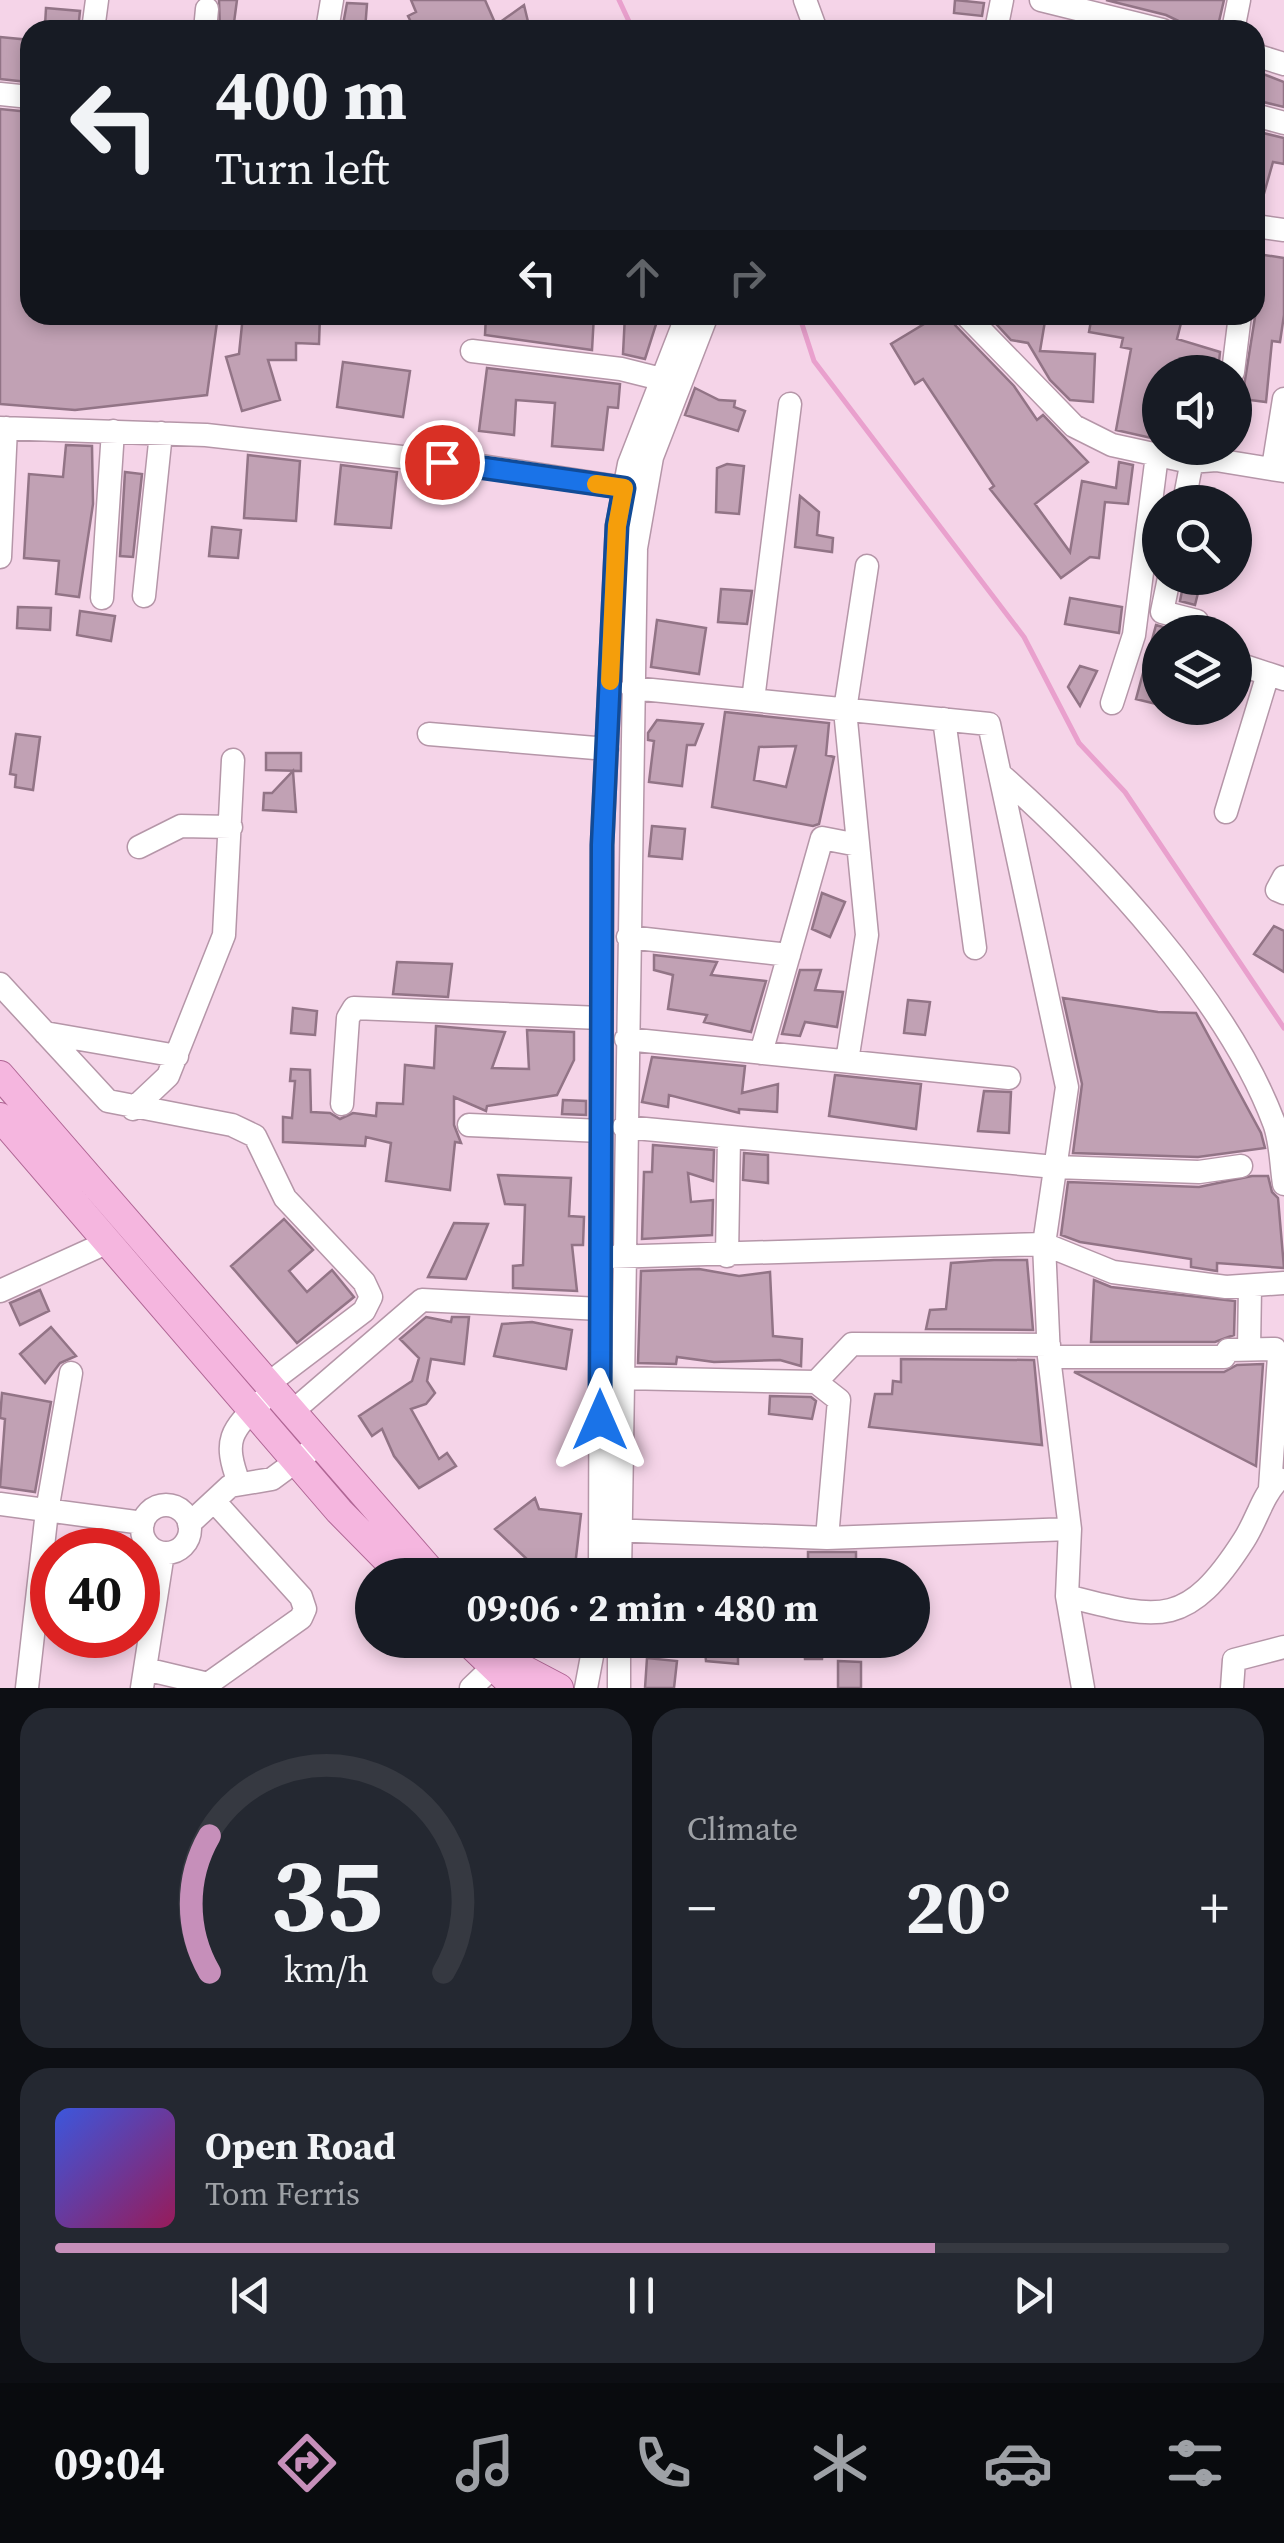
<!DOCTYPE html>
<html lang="en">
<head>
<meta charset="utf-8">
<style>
	:root { --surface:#171b24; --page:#242831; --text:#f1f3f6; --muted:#9ea1a6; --line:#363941; --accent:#c68fba }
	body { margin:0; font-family:"Source Serif 4",serif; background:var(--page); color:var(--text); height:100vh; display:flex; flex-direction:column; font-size:38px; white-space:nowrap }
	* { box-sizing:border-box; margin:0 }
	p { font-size:32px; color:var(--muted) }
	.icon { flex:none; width:55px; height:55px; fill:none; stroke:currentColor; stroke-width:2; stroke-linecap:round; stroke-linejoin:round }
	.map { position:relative; height:1688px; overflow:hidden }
	.drawer { display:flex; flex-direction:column; gap:20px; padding:20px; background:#0d0f14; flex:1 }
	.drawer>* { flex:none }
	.guide { position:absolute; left:20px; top:20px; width:1245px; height:305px; border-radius:30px; box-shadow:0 5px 15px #0003; background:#171b24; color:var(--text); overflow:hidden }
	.buttons { position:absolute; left:1142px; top:355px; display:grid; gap:20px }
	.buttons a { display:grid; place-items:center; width:110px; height:110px; border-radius:50%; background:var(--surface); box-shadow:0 5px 15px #0003; font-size:50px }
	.speed { position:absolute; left:30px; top:1528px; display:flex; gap:20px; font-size:50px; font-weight:700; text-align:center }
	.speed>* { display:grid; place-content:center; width:130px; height:130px; border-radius:50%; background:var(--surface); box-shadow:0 5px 15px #0003; line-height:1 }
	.speed .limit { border:15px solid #d22; background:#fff; color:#111 }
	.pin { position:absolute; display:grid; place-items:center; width:85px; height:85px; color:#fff; margin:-42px; border:5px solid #fff; border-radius:50%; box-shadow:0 2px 10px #0007 }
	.me { position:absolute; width:110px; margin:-55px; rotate:0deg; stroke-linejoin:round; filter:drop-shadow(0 0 8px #0008) }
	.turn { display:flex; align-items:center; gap:35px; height:210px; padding:0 30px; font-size:45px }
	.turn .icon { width:130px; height:130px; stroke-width:2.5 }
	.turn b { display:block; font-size:70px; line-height:85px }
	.lanes { display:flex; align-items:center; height:95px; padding:0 30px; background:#0003; justify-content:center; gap:50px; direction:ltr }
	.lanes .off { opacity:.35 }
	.big { font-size:75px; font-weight:700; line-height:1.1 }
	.drawer .tile { flex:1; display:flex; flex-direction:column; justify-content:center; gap:15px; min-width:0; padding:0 35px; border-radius:30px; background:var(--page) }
	.drawer .dial { align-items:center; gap:0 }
	.dial svg { height:260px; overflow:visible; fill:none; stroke:var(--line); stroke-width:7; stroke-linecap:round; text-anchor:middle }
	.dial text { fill:var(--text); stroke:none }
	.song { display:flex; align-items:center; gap:30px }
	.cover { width:120px; height:120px; border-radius:15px; background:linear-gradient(135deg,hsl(230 70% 55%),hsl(330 70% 35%)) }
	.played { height:10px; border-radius:5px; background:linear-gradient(90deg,var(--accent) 75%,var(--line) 75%) }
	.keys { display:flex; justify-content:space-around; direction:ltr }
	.heat { display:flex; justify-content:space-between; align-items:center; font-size:55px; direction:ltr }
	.drawer .tiles { flex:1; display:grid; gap:20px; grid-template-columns:1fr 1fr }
	.tile:last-child { grid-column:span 2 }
	.trip { position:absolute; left:355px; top:1558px; width:575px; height:100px; border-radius:50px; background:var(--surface); box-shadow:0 5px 15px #0003; font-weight:700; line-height:100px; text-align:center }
	.tab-bar { display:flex; height:160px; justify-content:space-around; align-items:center; background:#090b0e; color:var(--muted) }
	.tab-bar .icon { width:70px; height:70px }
	.tab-bar .on { color:var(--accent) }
	.tab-bar b { font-size:45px; color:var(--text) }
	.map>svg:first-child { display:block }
</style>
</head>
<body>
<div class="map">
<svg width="1284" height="1688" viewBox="0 0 1284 1688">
	<rect width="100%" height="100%" fill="#f5d4e8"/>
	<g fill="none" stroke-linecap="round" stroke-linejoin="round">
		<!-- stream -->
		<path stroke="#e9a0cd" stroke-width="5" d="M619,0L633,30
			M799,315L814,361L1024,637L1079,743L1125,792L1284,1028"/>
	</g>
	<!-- building -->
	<path fill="#c1a1b4" stroke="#927486" stroke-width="2.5" fill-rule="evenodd" d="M219,0H237L233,30H220Z
		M411,0H485L496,25L524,5L530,30H415L408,16L416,12Z
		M955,0L984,3L982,16L954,13Z
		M1106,0H1224L1217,30L1193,28L1166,15Z
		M347,3L367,4L365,30H342Z
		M46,8L80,11L78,30L45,26Z
		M0,37L30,40L28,82L0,79Z
		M1255,71L1284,82V107L1255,100Z
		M0,109L30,112V315H218L207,395L75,410L0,404Z
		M1255,131L1284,138V164L1273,162L1259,211H1255Z
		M1258,254L1284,258V315L1280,342L1272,341L1266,402L1242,399L1255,317Z
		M243,315H320L319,344L296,343V360H268L280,400L242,411L226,357L239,354Z
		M486,315H594L592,350L485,335Z
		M625,315H659L645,359L623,354Z
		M939,315H951L955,325L1014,386L1037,420L1043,415L1088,462L1035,504L1070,552L1082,481L1116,488L1119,462L1133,465L1128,504L1105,502L1099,558L1090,557L1061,578L990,489L994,486L923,379L915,384L891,344Z
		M988,315H1046L1040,351L1095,354L1093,402L1070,400L1050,380L1028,343L1011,340Z
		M1092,315H1183L1177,339L1220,352L1218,372H1160V440L1116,430L1131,349L1121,347L1123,338L1089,332Z
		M343,362L410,371L403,417L337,407Z
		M487,368L620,384L618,408L608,407L603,450L552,446L555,403L516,400L514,435L479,431Z
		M695,388L719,400L735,401L734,407L745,411L738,431L685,415Z
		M66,445L92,446L93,504L79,597L56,594L59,561L24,558L29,474L63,477Z
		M248,455L300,461L296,521L244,518Z
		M727,464L744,466L739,514L716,512L717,468Z
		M341,465L397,472L391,528L335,524Z
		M125,472L142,474L133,557L120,556Z
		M800,496L819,512L817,535L833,538L832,552L795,547Z
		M212,527L241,530L238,558L209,556Z
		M1184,581L1200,585L1195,605L1180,601Z
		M721,589L752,591L747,624L718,622Z
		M1070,598L1122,607L1119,633L1065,624Z
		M18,607L51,608L50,630L17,628Z
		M80,611L115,616L111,641L77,635Z
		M657,620L706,628L699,674L651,667Z
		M1156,625L1180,632H1160V705L1136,699Z
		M1080,666L1097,671L1080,706L1068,687Z
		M725,712L829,723L826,755L834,757L819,824L813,826L712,807ZM796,746L786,787L754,780L759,747Z
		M657,720L703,724L695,745H687L682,786L649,782L654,741L648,740V733Z
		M16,734L40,737L33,790L15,787L16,775L10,774Z
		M266,753H301V771L266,770Z
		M293,771L296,812L263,810L264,793H272Z
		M652,826L685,829L682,859L649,856Z
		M822,893L845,902L830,937L812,929Z
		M1274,926L1284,931V972L1254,954Z
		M654,955L717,962L711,975L766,981L751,1032L704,1022L707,1015L668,1009L673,975L654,970Z
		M397,962L452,964L448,997L393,994Z
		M800,970H821L815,990L843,992L837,1027L805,1022L800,1036L782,1034Z
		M1063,998L1158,1012L1196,1013L1261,1133L1265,1148L1198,1157L1073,1153L1082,1084Z
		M908,1000L930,1002L925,1035L904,1033Z
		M293,1008L317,1011L315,1035L291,1033Z
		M436,1026L505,1032L492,1068L529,1069L527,1030L574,1032V1060L557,1095L487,1106L486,1111L454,1097V1125L461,1143L455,1142L450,1190L386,1181L391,1143L366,1137L365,1146L283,1142V1117L292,1118L295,1081H290L291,1069L310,1070L311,1112L330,1113L340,1119L353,1113L376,1116L377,1103L403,1104L405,1065L434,1068Z
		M652,1057L745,1066L742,1093L778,1084L777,1112L739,1109V1113L669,1095L668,1107L642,1102Z
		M835,1075L921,1084L916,1129L829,1116Z
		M984,1091L1011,1092L1009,1133L978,1131Z
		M563,1100L586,1101V1115L562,1114Z
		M653,1145L714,1150L713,1181L688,1173L691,1202L713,1200L712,1235L642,1239L644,1172H652Z
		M744,1153L768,1155V1183L743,1180Z
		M498,1175L571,1178L569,1216L584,1217L583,1245H572L577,1291L513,1288V1266L523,1265L525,1205L505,1204Z
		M1252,1176H1268L1272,1192L1278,1198L1284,1268L1217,1263V1271L1191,1267V1259L1080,1242L1061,1235L1068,1182L1199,1187Z
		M284,1219L313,1250L289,1271L307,1292L332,1270L354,1297L297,1343L231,1266Z
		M454,1223L488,1224L466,1279L428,1277Z
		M994,1260H1027L1033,1330L926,1329L930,1310L946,1309L951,1263Z
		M699,1269L739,1276L770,1272L773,1336L802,1339L801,1366L780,1360L714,1362L677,1357L676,1364L638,1363L641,1271Z
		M1094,1280L1111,1287L1235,1301L1234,1335L1215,1342H1091Z
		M40,1290L49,1311L20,1325L10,1303Z
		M426,1317L451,1322L452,1317H469L464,1364L431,1359L427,1381L435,1393L426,1404L411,1409L439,1459L447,1453L456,1466L419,1488L394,1456L382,1429L372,1436L359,1416L412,1381L419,1358L400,1339Z
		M532,1322L572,1330L566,1369L494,1356L502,1324Z
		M51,1327L76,1356L60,1363L45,1383L20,1354Z
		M901,1359L1034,1360L1042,1445L869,1427L875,1394H892L893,1381L901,1382Z
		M1263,1364L1256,1466L1074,1372H1224L1237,1365Z
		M2,1393L51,1402L35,1492L0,1487L5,1419L0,1418Z
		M770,1396L811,1397L816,1401L812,1419L769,1414Z
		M535,1498L539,1509L581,1514L574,1575H529L531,1563L495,1529Z
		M808,1552H856V1574L808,1575Z
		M738,1640V1664L706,1661L704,1641Z
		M803,1640H824L822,1659H805Z
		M647,1658L677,1661L674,1688H645Z
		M838,1661L861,1662V1688H838Z"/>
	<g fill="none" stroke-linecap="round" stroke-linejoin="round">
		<!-- minor casing -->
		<g stroke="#b596a8" stroke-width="25">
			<path id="minor" d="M805,0L816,30
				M1041,0L1162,30
				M93,30L97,0
				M205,30L207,9
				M327,30L332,0
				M996,30L1002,0
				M1233,30L1239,0
				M1255,55L1284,64
				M0,94L30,97
				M1255,115L1284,123
				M1255,226L1284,230
				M966,315L1074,426L1112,445L1190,462L1216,460L1284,471
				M472,351L621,369L661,379
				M1233,372L1240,315
				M0,428L206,435L482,466L638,490
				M1273,468L1284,399
				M1184,502L1192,460
				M0,557L6,428
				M1169,578L1162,612L1197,621L1195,632
				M144,596L161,433
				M102,598L113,431
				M1235,663L1284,679
				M632,688L989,724L1067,1087L1044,1244L1049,1357L1070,1529L1067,1596L1083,1688
				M753,700L790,404
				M1112,703L1134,635L1157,455
				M944,719L975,948
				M429,734L607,749
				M1000,774C1098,861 1228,999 1274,1123C1281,1141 1281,1165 1284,1184
				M1226,812L1268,674
				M139,847L181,826L231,827
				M1284,877L1277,890L1284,893
				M628,937L789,955
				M0,984L108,1101L232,1125L255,1136L285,1198L364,1282L371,1297L364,1311L269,1383
				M45,1033L177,1056
				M626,1039L1009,1078
				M761,1053L822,838L858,845
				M847,1061L867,935L845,710L867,566
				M342,1104L348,1018L354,1008L601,1018
				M133,1109L168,1076L224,935L233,760
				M469,1125L601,1131
				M624,1127L1055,1167L1199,1172L1241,1166
				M727,1256L729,1137
				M609,1257L1044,1244L1113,1272L1226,1287L1284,1283
				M0,1291L106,1243
				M1249,1349L1250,1287
				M1049,1357H1224L1228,1350L1275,1349L1279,1356L1270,1488
				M622,1378L816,1382L839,1400L827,1538
				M816,1382L852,1344L1049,1345
				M293,1411L422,1300L600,1309
				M239,1483C223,1440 230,1431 263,1400
				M0,1504L143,1523
				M142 1529a24 24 0 1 1 48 0a24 24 0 1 1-48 0Z
				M189,1524L230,1486L272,1479L310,1451
				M609,1530L827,1538L1070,1529
				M600,1575L602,845L617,526L629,464L687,315
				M620,1575L636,548L652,457L707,315
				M1067,1596C1160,1620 1187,1629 1244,1540C1257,1520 1262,1496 1279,1479
				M145,1669L208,1684L301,1618L305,1609L301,1597L214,1501
				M27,1688L47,1511L71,1373
				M142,1688L163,1553
				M471,1688L493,1667
				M586,1688L595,1640
				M619,1688V1640
				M1232,1688L1234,1660L1284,1647"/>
		</g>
		<!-- major casing -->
		<g stroke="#b06695" stroke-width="30">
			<path id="major" d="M0,1075L434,1575
				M0,1117L339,1511L402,1575
				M466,1640L516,1688
				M495,1640L521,1668L559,1688"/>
		</g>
		<!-- minor -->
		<use href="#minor" stroke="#fff" stroke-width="22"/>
		<!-- major -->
		<use href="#major" stroke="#f5b6df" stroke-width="28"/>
	</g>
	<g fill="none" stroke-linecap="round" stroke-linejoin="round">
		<!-- route casing -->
		<g stroke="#114b97" stroke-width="25">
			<path id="route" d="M442,462L624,488L617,526L602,845L600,1420"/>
		</g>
		<!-- route -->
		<use href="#route" stroke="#1a73e8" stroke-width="18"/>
		<!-- slow -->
		<path stroke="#f59e0b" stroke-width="18" d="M596,484L624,488L617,526L610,681"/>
	</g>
</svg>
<div class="buttons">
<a><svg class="icon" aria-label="sound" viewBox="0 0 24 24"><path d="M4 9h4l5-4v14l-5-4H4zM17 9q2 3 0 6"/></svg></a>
<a><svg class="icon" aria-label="search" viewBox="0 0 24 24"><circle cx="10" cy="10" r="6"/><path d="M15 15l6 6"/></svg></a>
<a><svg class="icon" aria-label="layers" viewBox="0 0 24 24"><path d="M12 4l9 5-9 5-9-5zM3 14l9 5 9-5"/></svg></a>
</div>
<div class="speed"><div class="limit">40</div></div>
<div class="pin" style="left:442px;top:462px;background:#d93025"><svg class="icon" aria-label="arrive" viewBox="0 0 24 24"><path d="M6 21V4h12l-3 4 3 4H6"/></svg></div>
<svg class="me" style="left:600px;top:1420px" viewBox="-20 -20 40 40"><path d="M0-17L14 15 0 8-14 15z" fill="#1a73e8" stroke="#fff" stroke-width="4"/></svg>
<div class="trip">09:06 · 2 min · 480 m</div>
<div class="guide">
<div class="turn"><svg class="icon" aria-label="left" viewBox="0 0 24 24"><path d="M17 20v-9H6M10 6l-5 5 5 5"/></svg><div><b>400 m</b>Turn left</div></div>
<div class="lanes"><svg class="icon" aria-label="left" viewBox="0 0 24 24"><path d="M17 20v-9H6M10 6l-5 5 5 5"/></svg><svg class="icon off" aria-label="ahead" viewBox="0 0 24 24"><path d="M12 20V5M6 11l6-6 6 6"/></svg><svg class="icon off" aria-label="right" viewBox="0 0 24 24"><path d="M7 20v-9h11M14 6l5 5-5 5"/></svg></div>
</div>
</div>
<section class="drawer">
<div class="tiles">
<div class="tile dial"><svg viewBox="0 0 100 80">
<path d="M14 69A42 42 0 1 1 86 69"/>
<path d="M14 69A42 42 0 0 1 14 27" stroke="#c68fba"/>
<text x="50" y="56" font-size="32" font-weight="700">35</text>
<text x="50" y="72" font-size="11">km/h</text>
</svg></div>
<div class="tile"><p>Climate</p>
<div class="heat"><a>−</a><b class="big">20°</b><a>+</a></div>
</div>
<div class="tile">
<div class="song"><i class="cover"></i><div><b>Open Road</b><p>Tom Ferris</p></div></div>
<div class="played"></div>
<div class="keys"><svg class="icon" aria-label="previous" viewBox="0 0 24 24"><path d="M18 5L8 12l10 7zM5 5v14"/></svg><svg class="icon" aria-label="pause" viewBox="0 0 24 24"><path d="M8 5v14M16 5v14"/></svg><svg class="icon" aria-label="next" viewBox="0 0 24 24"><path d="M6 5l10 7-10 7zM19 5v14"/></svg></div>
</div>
</div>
</section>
<nav class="tab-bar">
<b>09:04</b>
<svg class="icon on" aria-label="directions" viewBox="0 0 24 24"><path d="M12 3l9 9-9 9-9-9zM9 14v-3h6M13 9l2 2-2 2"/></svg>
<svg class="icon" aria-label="music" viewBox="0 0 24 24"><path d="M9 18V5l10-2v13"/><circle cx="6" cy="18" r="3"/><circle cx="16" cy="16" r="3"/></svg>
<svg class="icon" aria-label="phone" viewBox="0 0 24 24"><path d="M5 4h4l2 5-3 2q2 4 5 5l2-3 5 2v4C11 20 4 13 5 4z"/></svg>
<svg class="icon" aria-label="climate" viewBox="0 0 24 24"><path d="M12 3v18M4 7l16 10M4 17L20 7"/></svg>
<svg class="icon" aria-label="car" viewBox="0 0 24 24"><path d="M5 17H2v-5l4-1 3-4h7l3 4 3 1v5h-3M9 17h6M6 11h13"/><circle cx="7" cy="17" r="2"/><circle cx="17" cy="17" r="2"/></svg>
<svg class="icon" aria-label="filters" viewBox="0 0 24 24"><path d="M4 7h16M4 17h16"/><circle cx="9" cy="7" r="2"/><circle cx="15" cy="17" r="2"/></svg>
</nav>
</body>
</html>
